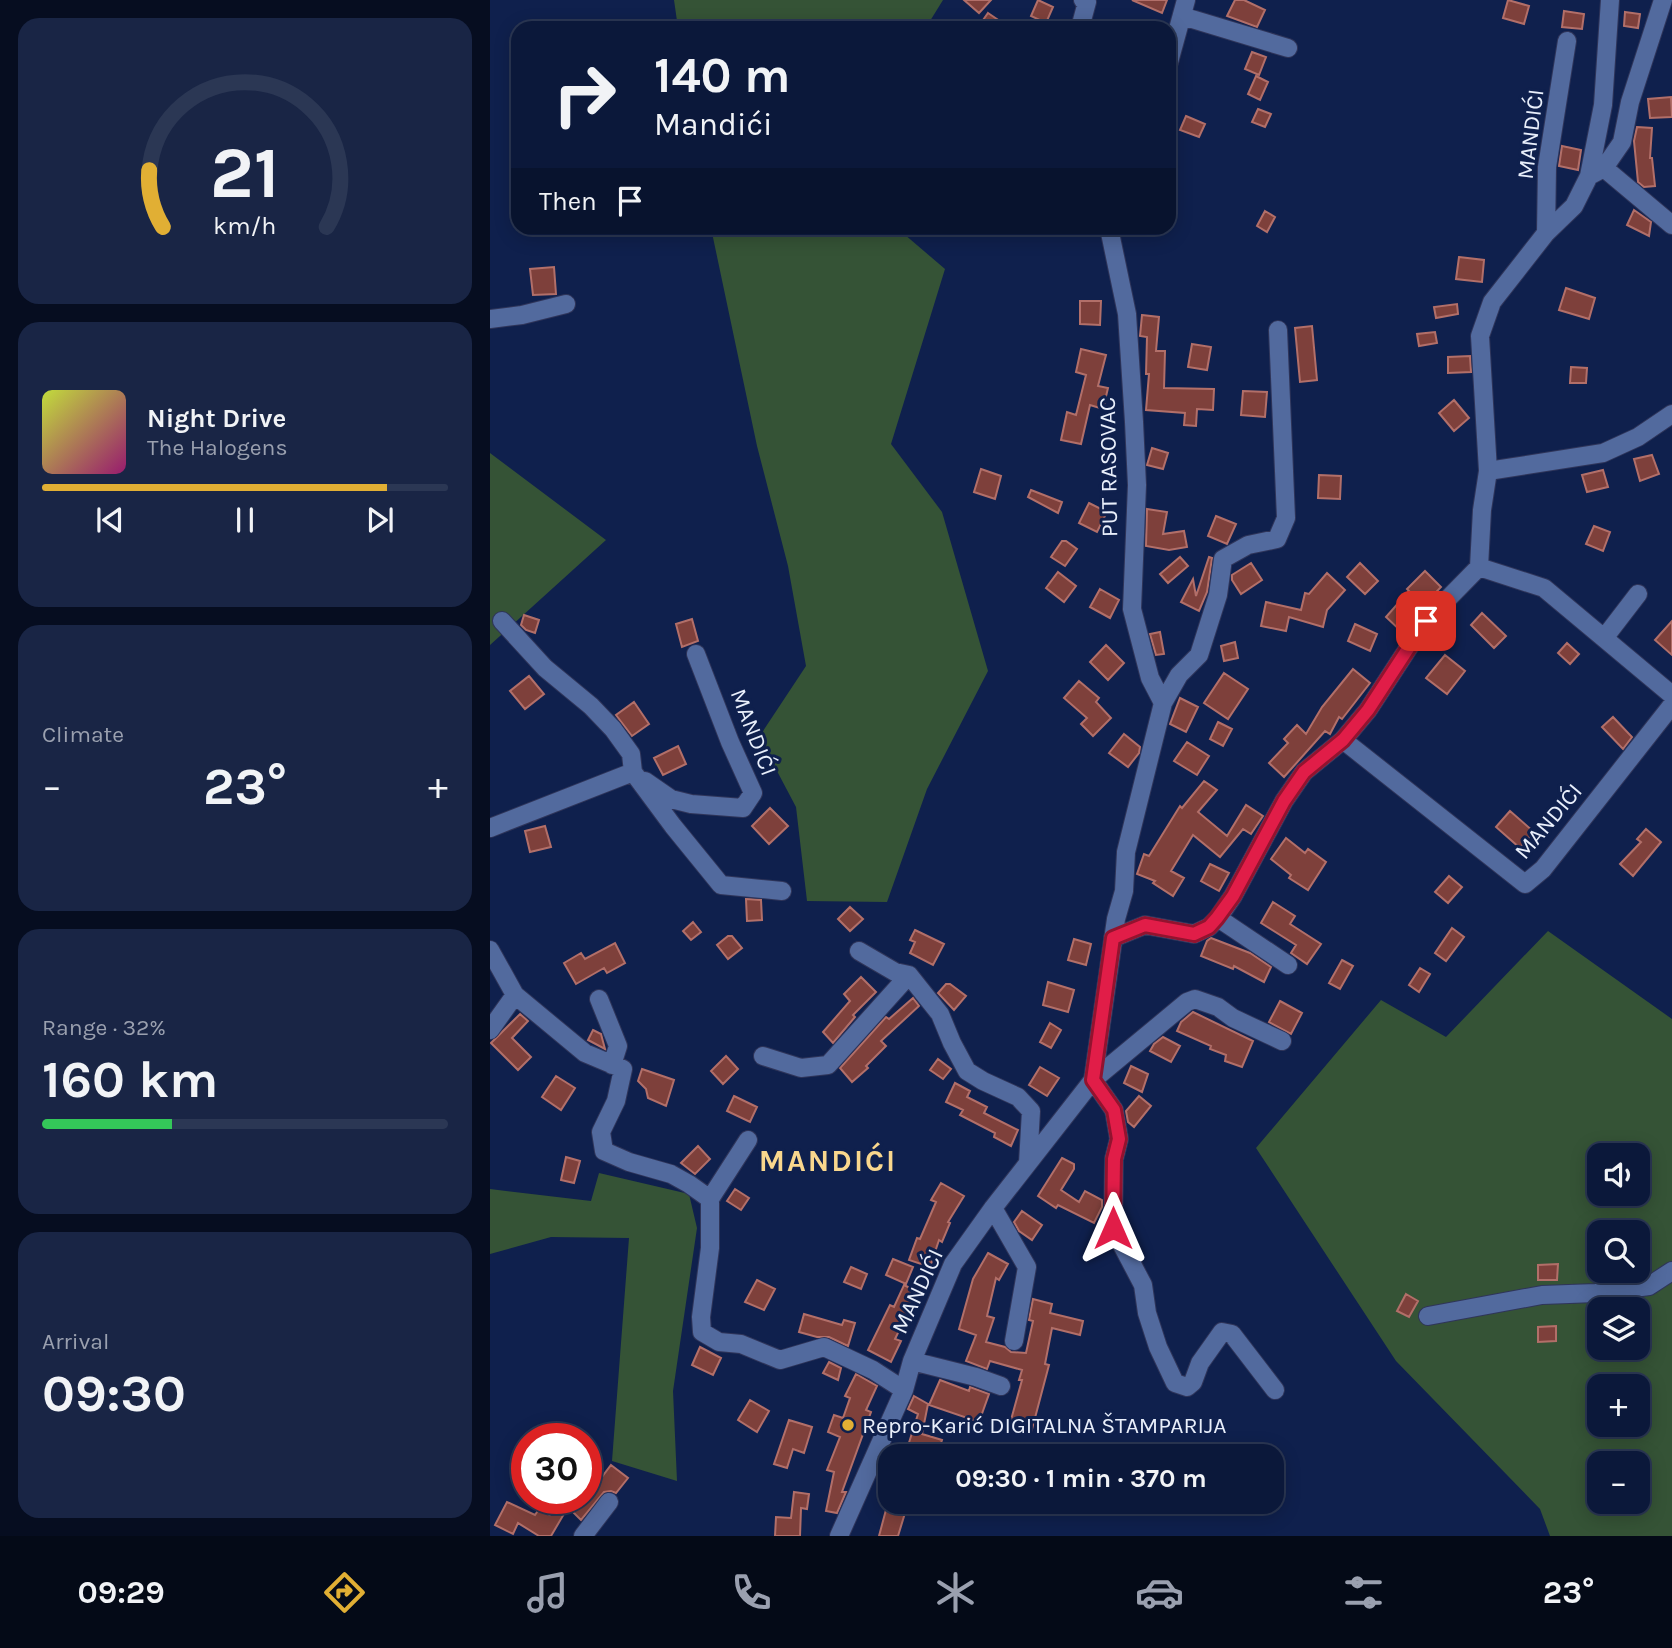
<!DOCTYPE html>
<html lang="en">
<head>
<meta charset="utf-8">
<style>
	:root { --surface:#0b183a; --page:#192545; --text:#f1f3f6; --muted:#9aa0af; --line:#2b3754; --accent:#e1af34 }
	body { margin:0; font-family:Karla,sans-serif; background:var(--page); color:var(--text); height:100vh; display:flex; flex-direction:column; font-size:26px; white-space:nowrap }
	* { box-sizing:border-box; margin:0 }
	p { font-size:23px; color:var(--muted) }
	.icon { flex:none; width:38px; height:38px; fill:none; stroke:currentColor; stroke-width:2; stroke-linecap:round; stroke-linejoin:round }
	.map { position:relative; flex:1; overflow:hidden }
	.side { display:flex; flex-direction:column; gap:18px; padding:18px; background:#060d20; width:490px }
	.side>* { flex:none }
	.banner { position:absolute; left:21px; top:21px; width:665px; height:214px; border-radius:21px; box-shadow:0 4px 18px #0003,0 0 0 2px var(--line); background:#0b183a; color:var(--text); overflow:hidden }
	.tools { position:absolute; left:1097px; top:1143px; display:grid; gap:14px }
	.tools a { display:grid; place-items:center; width:63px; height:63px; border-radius:14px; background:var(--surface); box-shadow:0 4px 18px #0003,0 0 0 2px var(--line); font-size:35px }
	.speed { position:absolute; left:21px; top:1423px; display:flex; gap:14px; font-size:35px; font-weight:700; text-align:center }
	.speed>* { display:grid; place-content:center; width:91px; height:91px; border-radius:50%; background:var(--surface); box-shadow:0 4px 18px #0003,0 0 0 2px var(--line); line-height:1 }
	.speed .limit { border:10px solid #d22; background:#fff; color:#111 }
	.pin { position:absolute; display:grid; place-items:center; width:60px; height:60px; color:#fff; margin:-30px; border-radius:14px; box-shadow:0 4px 10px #0006 }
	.me { position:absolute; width:77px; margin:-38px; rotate:0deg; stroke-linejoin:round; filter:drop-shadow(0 0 5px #0008) }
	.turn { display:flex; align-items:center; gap:24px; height:147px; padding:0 28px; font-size:32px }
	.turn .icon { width:91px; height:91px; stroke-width:2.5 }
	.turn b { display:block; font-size:49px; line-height:60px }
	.then { display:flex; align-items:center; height:66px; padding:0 28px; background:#0003; gap:14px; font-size:26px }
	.big { font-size:52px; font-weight:700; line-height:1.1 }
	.side .tile { flex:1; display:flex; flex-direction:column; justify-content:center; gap:10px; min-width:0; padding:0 24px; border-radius:21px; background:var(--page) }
	.side .dial { align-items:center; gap:0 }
	.dial svg { height:182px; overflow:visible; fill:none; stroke:var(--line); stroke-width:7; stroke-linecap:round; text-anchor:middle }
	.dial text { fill:var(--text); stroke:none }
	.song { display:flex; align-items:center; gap:21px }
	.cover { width:84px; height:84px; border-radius:10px; background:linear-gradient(135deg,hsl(70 70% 55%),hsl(320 70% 35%)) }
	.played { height:7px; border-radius:4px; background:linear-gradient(90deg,var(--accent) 85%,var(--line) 85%) }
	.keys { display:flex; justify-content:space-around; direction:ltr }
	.heat { display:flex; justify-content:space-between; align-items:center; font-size:38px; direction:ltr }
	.charge { height:10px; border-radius:5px; background:linear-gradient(90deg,#34c759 32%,var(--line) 0) }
	.trip { position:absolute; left:388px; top:1444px; width:406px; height:70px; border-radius:21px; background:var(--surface); box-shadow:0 4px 18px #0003,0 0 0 2px var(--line); font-weight:700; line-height:70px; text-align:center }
	.dock { display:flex; height:112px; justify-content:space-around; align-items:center; background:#040a17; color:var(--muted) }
	.dock .icon { width:49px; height:49px }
	.dock .current { color:var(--accent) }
	.dock b { font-size:32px; color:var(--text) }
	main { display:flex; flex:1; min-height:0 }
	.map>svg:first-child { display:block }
</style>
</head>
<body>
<main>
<section class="side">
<div class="tile dial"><svg viewBox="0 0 100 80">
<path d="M14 69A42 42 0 1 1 86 69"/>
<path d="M14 69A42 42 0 0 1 8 44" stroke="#e1af34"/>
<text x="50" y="56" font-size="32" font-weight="700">21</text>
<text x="50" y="72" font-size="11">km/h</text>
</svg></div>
<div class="tile">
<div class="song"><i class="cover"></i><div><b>Night Drive</b><p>The Halogens</p></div></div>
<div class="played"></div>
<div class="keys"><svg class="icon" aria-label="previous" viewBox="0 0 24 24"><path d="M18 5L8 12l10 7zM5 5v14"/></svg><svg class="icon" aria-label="pause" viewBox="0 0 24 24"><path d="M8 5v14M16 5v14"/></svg><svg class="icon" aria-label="next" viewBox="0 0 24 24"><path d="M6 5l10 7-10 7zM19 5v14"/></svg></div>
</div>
<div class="tile"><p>Climate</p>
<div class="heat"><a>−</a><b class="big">23°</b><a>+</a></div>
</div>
<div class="tile"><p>Range · 32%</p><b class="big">160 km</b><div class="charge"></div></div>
<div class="tile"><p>Arrival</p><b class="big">09:30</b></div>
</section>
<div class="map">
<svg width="1182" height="1536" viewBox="0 0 1182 1536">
	<rect width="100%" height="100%" fill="#0f204d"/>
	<!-- green -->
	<path fill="#355336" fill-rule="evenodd" d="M184,0H453L440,21L412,28H188Z
		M221,228H407L455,269L401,444L452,512L498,671L437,789L397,902L317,901L306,807L269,737L316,666L298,566L267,446Z
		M0,453L116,540L0,645Z
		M1058,931L1182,1019V1536H1060L1050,1509L906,1361L766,1148L891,1000L956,1037ZM1110,1155H1148V1194H1110ZM1110,1232H1148V1270H1110ZM1110,1309H1148V1348H1110ZM1110,1386H1148V1424H1110ZM1110,1463H1148V1502H1110Z
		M109,1173L199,1194L207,1228L183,1391L187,1481L122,1461L139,1238L61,1237L0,1254V1189L101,1201Z"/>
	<!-- building -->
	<path fill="#7e403b" stroke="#b26f69" stroke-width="2" d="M474,0H501L489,13Z
		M548,0L563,7L556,23L541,16Z
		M642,0H677L672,13Z
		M745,0H754L775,10L767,27L737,16Z
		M1018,0L1039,6L1034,24L1013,18Z
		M1074,11L1094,14L1092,29L1072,27Z
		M1135,12L1150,14L1148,28L1134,26Z
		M498,13L520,28H497L491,23Z
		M762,52L776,57L769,75L755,69Z
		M766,76L778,82L770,100L758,94Z
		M1181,97L1182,117L1160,118L1158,99Z
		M768,109L781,114L775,127L762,122Z
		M696,116L715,124L709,137L690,130Z
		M1147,127L1162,128L1160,158H1162L1165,186L1154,187L1148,182L1144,141Z
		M1072,146L1091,150L1088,170L1069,166Z
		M1144,210L1161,222L1159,236L1137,225Z
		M775,211L785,217L777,232L767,226Z
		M969,257L994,260L992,282L966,279Z
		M64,267L66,294L43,295L40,269Z
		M1076,288L1105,298L1099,319L1069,310Z
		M590,301H611L610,325L590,324Z
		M967,304L968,314L946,318L944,307Z
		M652,315L669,317L666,351H675L674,388L724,389L723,410L707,409L706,426L694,425L695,413L656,410L659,374H656L657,337L650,336Z
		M822,326L827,380L810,382L805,328Z
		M945,332L947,343L929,346L927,334Z
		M702,344L721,347L717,370L698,367Z
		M591,349L616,355L608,386L618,388L613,409L600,405L591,444L571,440L577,412L586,415L596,375L586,372Z
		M980,356L981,372L958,373V357Z
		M1081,367L1097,368L1096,383H1080Z
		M753,391L777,392L775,417L751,415Z
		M964,400L979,418L964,431L949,413Z
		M662,448L678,453L673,469L657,465Z
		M1162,455L1169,474L1150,481L1144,459Z
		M491,469L511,476L505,499L484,492Z
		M1113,470L1118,487L1097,492L1092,475Z
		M829,475L851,476L850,499L828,498Z
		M541,490L572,502L568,513L538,497Z
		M599,503L617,512L607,532L589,523Z
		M657,509L677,512L673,534L694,531L697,547L679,550L656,546Z
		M726,516L746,524L737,544L718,536Z
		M1104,526L1120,532L1113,551L1096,544Z
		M572,541H576L587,549L575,566L561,557Z
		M690,557L698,566L678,583L670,574Z
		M719,557L722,558L717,592L709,611L691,602L703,579L706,596Z
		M761,563L772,580L751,594L742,580V575Z
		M870,563L888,581L875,594L857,577Z
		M935,571L951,587L926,613L914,634L896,617L919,591L917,589Z
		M568,572L586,586L574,602L556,588Z
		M837,573L855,590L837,610L833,627L799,617L796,631L771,626L776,602L811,610L815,593L819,594Z
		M610,589L629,600L620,618L600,607Z
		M992,613L1016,636L1004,648L981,625Z
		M34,615L49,620L45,633L36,630L31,625Z
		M202,619L208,641L192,647L186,624Z
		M1182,621V655L1165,640Z
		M865,624L887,634L880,651L858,641Z
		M670,632L674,654L666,655L660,634Z
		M745,642L748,658L734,661L731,646Z
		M1077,643L1089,654L1080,664L1068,653Z
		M616,645L634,663L618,680L600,662Z
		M955,655L975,671L957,694L936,678Z
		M863,669L880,683L852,719L849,717L840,734L835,731L794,777L779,763L798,743L794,739L807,725L816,734L832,707Z
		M734,673L758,689L738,719L714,703Z
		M39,676L54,694L35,709L20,691Z
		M589,681L609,698L606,702L621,718L603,736L591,724L597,718L574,698Z
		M690,698L708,707L696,732L680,724Z
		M144,702L159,724L142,736L126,715Z
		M1123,717L1142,737L1133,749L1112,727Z
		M728,722L742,729L733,746L720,739Z
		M634,734L650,747L649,753L638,767L619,753Z
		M697,742L719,756L707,775L684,761Z
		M188,746L196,764L173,775L164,758Z
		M714,781L727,790L708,812L737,836L756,805L773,816L761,834L753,829L730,857L703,835L681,871L694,878L683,896L663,883L665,881L647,874L654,854L659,856L690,806L692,808Z
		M280,808L298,826L279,844L262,826Z
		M1020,811L1044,832L1030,848L1006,827Z
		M55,826L61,847L40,852L35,831Z
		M1156,829L1171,842L1143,876L1130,864L1151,842L1147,839Z
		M796,838L815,853L818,849L836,862L818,890L799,878L801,875L781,859Z
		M720,864L739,873L729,891L711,881Z
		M959,876L972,887L958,903L945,892Z
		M256,899L271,900L272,920L257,921Z
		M783,902L805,916L800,924L831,944L817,964L801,953L806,945L771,923Z
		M360,907L373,919L360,931L348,919Z
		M203,922L211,932L201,940L193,931Z
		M962,928L974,937L956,961L945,953Z
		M425,930L454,944L443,965L420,953L425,942L420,940Z
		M238,936H242L252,948L238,959L227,945Z
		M721,938L760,953L781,967L774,982L744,966L743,969L711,956L717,941Z
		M584,939L601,944L596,965L578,960Z
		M125,943L135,963L117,973L114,968L86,984L74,963L91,953L95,959Z
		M852,960L863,966L850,989L839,983Z
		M930,968L940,974L929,992L919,985Z
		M371,977L386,992L363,1015L365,1017L343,1043L333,1032L360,1001L354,994Z
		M558,982L584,990L578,1012L553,1005Z
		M456,984H460L476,996L464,1010L448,993Z
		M423,998L429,1006L391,1041L396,1046L376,1066L378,1068L362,1082L350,1068L396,1017L399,1019Z
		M790,1001L812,1013L801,1034L779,1022Z
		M703,1012L763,1041L752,1067L735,1061L736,1055L720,1049L721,1046L687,1031L691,1022Z
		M30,1014L38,1021L22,1038L41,1057L28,1070L1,1043Z
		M560,1023L571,1030L561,1048L550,1042Z
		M103,1030L111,1034L115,1049L98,1040Z
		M673,1037L690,1046L681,1062L660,1051L664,1044Z
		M236,1056L248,1069L233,1084L221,1071Z
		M448,1059L461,1069L453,1079L440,1070Z
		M641,1066L658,1074L652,1092L634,1083Z
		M550,1067L569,1078L557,1096L539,1085Z
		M152,1069L184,1080L176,1106L158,1098L156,1089L148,1081Z
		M66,1076L85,1088L71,1110L52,1097Z
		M465,1083L480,1091L477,1097L497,1107L494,1113L528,1130L521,1146L504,1137L505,1133L470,1115L473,1110L456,1102Z
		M244,1096L267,1107L260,1122L237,1111Z
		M649,1096L661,1106L644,1127L638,1122L636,1111Z
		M208,1146L220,1159L205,1174L191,1163Z
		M76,1157L90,1161L84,1183L71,1180Z
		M572,1158L584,1164V1169L571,1190L589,1202L595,1191L612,1200V1207L604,1223L568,1205L566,1208L548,1196Z
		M451,1183L474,1196L458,1222L460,1223L452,1242L449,1240L440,1267L419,1260L427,1238L430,1239L446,1202L441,1200Z
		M245,1189L259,1198L251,1210L237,1201Z
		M532,1211L552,1225L542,1240L529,1231L524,1222Z
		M498,1253L518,1264L509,1280L506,1278L497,1316L504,1318L496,1342L515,1347L521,1352L536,1353L543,1321L539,1320L543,1299L562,1304L560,1313L593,1321L590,1335L562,1328L555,1364L559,1365L541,1433L519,1427L532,1380H529L532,1370L500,1361L497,1369L476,1361L486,1335L469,1329L483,1279Z
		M403,1259L423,1267L416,1284L396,1275Z
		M1068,1264L1067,1280H1048V1265Z
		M361,1267L377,1274L371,1289L354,1282Z
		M267,1280L285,1289L274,1310L255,1302Z
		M414,1285L428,1292L405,1339L411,1341L401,1362L378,1350L400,1305L404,1307Z
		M916,1294L928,1301L919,1317L907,1311Z
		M314,1314L352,1325L354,1320L365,1323L358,1346L339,1337H327L309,1332Z
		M1066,1326V1341L1048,1342V1327Z
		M210,1347L231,1358L223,1375L202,1365Z
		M339,1362L351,1368L348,1380L333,1373Z
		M366,1374L387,1386L376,1410L381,1412L352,1492H356L347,1513L336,1511L344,1472L337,1470L350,1437L338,1432L344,1415L353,1418L360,1398L355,1396Z
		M450,1380L479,1391L480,1387L499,1394L489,1422L439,1405Z
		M424,1396L438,1404L432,1434L452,1440L447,1456H439L417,1449L428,1414L418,1409Z
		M260,1400L279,1411L267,1432L248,1420Z
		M299,1420L322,1427L314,1453L303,1449L297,1468L284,1464Z
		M121,1465L138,1478L126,1493L121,1491L114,1492L91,1520L78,1507L61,1536H49L28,1523L23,1534L5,1525L17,1502L45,1515L49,1509L60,1515L73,1503L69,1498H96Z
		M304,1492L319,1494L317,1509L311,1508L310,1536H285L286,1517L301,1518Z
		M397,1506L415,1513L408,1536H389Z"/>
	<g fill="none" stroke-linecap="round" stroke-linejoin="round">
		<!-- minor casing -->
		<g stroke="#2f355a" stroke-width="20">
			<path id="minor" d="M692,16L798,48
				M590,28L597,2L593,0
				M679,62L696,0
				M1114,168L1182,225
				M1099,176L1114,168L1132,142L1140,102L1173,0
				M619,228L637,314L644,422L647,485L642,609L660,678L673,703L636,852L634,891L626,919L603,1080L624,1110L629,1139L624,1159L623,1228L653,1285L657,1313L668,1347L685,1383L697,1387L703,1382L710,1363L732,1332L742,1334L785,1390
				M1056,233L1057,167L1077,41
				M0,319L32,315L76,304
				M998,471L1113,453L1148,437L1182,414
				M989,567L1054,588L1182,695
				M12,621L55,668L101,706L123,729L141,754L143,772L183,826L231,885L292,891
				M1115,637L1148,594
				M673,703L689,675L709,655L728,595L733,559L758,545L787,539L796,518L788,330
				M853,740L1035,884L1053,869L1182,705
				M155,781L181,799L201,804L253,808L263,793L240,742L206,654
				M0,828L143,772
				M728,918L798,965
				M623,938L655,925L704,934L719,927L728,918L743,896L794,801L814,772L853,740L878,710L936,621L989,567L992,510L998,471L990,336L1002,302L1056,233L1084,206L1099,176L1113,105L1120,0
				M0,950L25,995L95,1053L133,1069L126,1101L111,1132L114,1151L139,1162L181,1174L199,1184L220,1199V1248L211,1317L212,1332L229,1342L251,1344L290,1360L334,1347L383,1370L414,1390
				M369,951L405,972L419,975L450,1014L462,1043L477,1071L493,1081L528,1097L541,1111L538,1163
				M109,999L128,1046L122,1065
				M0,1030L25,995
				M273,1056L311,1068L338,1065L419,975
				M220,1199L258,1140
				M503,1208L537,1267L524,1341
				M938,1316L1052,1295L1106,1293L1159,1286L1182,1271
				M422,1361L486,1377L511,1386
				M93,1536L119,1502
				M349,1536L414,1390L422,1361L463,1264L503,1208L603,1080L697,1002L705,999L728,1007L743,1018L792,1041"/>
		</g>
		<!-- minor -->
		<use href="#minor" stroke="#526a9e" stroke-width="18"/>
	</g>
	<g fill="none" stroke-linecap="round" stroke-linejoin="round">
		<!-- route casing -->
		<g stroke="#92132f" stroke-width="18">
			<path id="route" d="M623,1228L624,1159L629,1139L624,1110L603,1080L623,938L655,925L704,934L719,927L727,918L743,896L794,801L814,772L853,740L878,710L936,621"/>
		</g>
		<!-- route -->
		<use href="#route" stroke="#e11d48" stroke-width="12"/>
	</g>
	<!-- markers -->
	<circle fill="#e1af34" stroke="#0f204d" stroke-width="2.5" cx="358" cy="1425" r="7"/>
	<g text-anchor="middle" stroke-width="6" stroke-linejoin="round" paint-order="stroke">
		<!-- street labels -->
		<g font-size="23" fill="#e9effb" stroke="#0f204d">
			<text transform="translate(1040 134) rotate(-83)" y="8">MANDIĆI</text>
			<text transform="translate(618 467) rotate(-91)" y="8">PUT RASOVAC</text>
			<text transform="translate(264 732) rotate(69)" y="8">MANDIĆI</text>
			<text transform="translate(1058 821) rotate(-50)" y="8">MANDIĆI</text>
			<text transform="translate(427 1291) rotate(-65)" y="8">MANDIĆI</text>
		</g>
		<!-- poi labels -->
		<g font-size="23" fill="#e9effb" stroke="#0f204d" text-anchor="start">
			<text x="372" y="1433">Repro-Karić DIGITALNA ŠTAMPARIJA</text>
		</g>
		<!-- district labels -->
		<g font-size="30" font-weight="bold" letter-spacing="2" fill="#f9d78d" stroke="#0f204d">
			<text x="338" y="1171">MANDIĆI</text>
		</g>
	</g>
</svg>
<div class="tools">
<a><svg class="icon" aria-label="sound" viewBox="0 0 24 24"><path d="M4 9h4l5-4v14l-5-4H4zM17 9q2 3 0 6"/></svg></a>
<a><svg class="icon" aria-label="search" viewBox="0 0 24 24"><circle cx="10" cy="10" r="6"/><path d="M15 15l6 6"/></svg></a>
<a><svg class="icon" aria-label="layers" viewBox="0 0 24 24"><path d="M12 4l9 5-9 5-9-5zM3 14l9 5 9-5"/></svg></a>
<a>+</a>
<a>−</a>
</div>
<div class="speed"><div class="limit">30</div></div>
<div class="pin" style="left:936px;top:621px;background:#d93025"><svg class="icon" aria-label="arrive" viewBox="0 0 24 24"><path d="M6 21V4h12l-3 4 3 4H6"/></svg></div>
<svg class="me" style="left:623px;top:1228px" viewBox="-20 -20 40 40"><path d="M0-17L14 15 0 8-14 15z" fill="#e11d48" stroke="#fff" stroke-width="4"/></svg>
<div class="trip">09:30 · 1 min · 370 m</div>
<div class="banner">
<div class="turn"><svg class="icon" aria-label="right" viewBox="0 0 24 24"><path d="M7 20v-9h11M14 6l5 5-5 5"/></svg><div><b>140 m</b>Mandići</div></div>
<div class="then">Then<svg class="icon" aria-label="arrive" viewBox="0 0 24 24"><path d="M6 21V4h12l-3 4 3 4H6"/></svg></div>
</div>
</div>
</main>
<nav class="dock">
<b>09:29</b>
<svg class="icon current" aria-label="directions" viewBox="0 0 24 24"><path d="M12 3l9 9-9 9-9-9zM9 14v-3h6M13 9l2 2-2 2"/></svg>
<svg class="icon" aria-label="music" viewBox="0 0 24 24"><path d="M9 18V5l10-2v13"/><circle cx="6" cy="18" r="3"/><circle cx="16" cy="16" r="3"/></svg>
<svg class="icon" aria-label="phone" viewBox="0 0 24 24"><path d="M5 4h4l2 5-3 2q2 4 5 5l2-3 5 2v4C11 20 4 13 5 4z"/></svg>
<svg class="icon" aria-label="climate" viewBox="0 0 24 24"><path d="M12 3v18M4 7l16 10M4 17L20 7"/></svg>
<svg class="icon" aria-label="car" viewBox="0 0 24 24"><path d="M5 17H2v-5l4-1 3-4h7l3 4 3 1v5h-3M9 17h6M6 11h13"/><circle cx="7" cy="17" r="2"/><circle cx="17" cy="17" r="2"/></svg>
<svg class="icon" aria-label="filters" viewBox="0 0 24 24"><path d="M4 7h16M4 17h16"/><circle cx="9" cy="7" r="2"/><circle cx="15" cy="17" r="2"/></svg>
<b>23°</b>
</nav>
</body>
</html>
